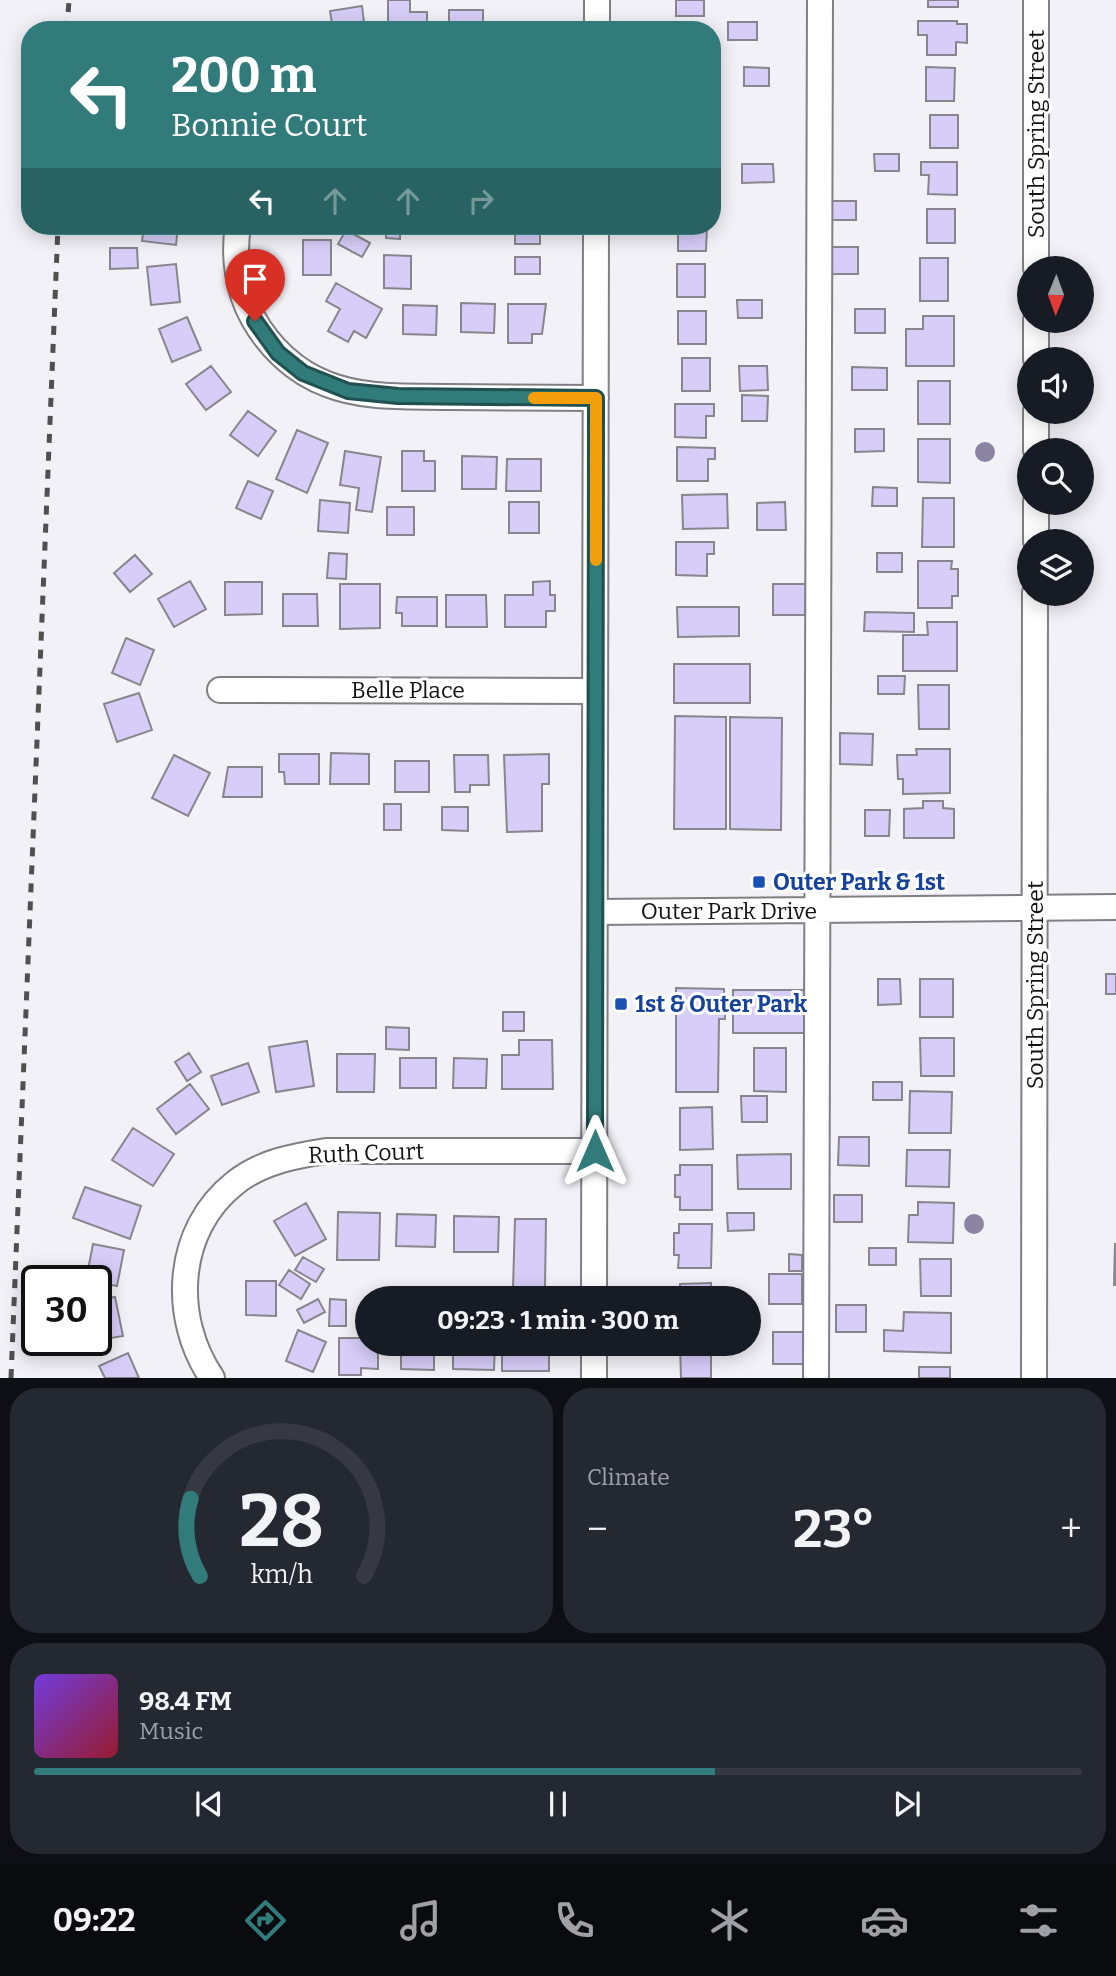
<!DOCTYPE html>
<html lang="en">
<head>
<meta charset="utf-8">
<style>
	:root { --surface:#171b24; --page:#242831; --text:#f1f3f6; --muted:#9ea1a6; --line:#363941; --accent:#327b7b }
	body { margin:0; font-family:Bitter,serif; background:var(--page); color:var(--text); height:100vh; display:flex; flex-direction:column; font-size:26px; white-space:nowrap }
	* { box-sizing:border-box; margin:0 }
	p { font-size:23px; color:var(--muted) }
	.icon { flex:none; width:38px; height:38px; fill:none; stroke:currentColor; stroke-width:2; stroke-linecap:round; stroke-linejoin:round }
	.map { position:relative; height:1378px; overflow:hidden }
	.panel { display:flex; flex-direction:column; gap:10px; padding:10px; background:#0d0f14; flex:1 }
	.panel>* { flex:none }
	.guide { position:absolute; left:21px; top:21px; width:700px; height:214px; border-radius:28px; box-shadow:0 4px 18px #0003; background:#327b7b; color:#fff; overflow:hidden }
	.needle { width:46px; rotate:181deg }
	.controls { position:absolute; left:1017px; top:256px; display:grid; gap:14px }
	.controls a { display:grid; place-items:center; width:77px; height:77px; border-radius:50%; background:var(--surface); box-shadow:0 4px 18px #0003; font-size:35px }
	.speed { position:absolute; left:21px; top:1265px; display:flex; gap:14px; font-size:35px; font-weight:700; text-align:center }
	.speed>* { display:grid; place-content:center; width:91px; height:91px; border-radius:50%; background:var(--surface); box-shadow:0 4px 18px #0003; line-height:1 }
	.speed .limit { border:4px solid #111; border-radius:10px; background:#fff; color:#111 }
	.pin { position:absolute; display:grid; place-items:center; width:60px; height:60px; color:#fff; margin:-72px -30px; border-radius:50% 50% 50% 0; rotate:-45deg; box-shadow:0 0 7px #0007 }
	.pin .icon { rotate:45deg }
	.me { position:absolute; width:77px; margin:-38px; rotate:0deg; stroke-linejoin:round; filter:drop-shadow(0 0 5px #0008) }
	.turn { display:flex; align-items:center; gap:24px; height:147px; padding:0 35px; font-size:32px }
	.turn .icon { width:91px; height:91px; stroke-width:2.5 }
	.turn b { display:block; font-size:49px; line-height:60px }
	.lanes { display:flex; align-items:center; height:66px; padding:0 35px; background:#0003; justify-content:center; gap:35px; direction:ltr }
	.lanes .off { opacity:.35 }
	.big { font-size:52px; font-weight:700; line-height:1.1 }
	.panel .widget { flex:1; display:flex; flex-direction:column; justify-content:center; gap:10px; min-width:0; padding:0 24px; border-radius:28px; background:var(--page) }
	.panel .dial { align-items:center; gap:0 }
	.dial svg { height:182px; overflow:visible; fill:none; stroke:var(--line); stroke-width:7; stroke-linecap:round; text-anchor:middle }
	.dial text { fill:var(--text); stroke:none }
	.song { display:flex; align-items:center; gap:21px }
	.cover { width:84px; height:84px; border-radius:10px; background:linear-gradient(135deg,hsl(260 70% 55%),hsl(350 70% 35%)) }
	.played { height:7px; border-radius:4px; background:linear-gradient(90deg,var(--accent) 65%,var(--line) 65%) }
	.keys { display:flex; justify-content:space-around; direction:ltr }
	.heat { display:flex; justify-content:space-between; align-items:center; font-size:38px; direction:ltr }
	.panel .tiles { flex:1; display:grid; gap:10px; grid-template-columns:1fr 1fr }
	.widget:last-child { grid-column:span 2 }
	.trip { position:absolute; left:355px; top:1286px; width:406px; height:70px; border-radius:35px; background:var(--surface); box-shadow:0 4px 18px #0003; font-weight:700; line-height:70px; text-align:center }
	.tab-bar { display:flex; height:112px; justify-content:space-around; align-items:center; background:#090b0e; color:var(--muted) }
	.tab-bar .icon { width:49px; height:49px }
	.tab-bar .selected { color:var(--accent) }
	.tab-bar b { font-size:32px; color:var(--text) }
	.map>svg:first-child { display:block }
</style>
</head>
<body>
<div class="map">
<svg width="1116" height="1378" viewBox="0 0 1116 1378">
	<rect width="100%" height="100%" fill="#f2f1f7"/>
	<!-- building -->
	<path fill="#d7cdf9" stroke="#87868c" stroke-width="2" d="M388,0H410V12H427V30H388Z
		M676,0H704V16H676Z
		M928,0H958V7H928Z
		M362,6L365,30H333L330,11Z
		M449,10H483V30H449Z
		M918,21H957V24H967V43L956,42V55H927V35H918Z
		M728,22H757V40H728Z
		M308,23L311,30H293Z
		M744,67L769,68V86H744Z
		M926,67L955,68L954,101H926Z
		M930,115H958V148H930Z
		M874,154H899V171H875Z
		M921,162H957V195L928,194L929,175H921Z
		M742,164H773L774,182L742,183Z
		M831,201H856V220H831Z
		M927,209H955V243H927Z
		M144,226H178L176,245L142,241Z
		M386,226H400V239L386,238Z
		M678,226H707L706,251H678Z
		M515,228H540V244H515Z
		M346,230L370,243L362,257L338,244Z
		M303,240H331V275H303Z
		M830,247H858V274H830Z
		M110,248H137L138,268L110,269Z
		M384,255L411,256V289L384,288Z
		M515,257H540V274H515Z
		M920,258H948V301H920Z
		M176,264L180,302L151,305L147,267Z
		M677,264H705V297H677Z
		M336,283L382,309L366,338L354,331L348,342L328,331L340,309L326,301Z
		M737,300H762V318H738Z
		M461,303L495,304L494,333L461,332Z
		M508,304H546L542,334H532V343H508Z
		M403,305L437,306L436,335L403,334Z
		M855,309H885V333H855Z
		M678,311H706V344H678Z
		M923,316H954V366H906V329H923Z
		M187,317L201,350L172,362L159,329Z
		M682,358H710V391H682Z
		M211,366L231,392L206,410L186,384Z
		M739,366H767L768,390L740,391Z
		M852,367L887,368V390H852Z
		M918,381H950V424H918Z
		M742,395L768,396L767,421H742Z
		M675,404H714V416H706V438L675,437Z
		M248,411L276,431L258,456L230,435Z
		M855,429H884V451L855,452Z
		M297,430L328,443L307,493L276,479Z
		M918,439H950V483L918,482Z
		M677,447L715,448V459H708V481H677Z
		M345,451L381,457L372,512L356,510L359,488L340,485Z
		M402,451H424V461H435V491H402Z
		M462,456L497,457L496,489H462Z
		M507,459H541V491H506Z
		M248,481L273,491L261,519L236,508Z
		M873,487L897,488V506H872Z
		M727,494L728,528L683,529L682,495Z
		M923,498H954V547H922Z
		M320,500L350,503L348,533L318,531Z
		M509,502H539V533H509Z
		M785,502L786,530H757V503Z
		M387,507H414V535H387Z
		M676,542H714V554H707V576L676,575Z
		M329,553L347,554L346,579L327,578Z
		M877,553H902V572H877Z
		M135,555L152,574L130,592L114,573Z
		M918,561H952L951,569H958V596H952V608H918Z
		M190,581L206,609L174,627L158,599Z
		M550,581V595H555V611H546V627H505V595H533V582Z
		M225,582H262V614L225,615Z
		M340,584H380V628L340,629Z
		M773,584H806L805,615H773Z
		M283,594H317L318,626H283Z
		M446,595H486L487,627H446Z
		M397,597H437V626H402V613H396Z
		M677,607H739V636L678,637Z
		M865,612L914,613V632L864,631Z
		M927,622H957V671H903V635H928Z
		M126,638L154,650L140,685L112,673Z
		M674,664H750V703H674Z
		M878,676H905L904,694H878Z
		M918,685H949V729H919Z
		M139,693L152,730L117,742L104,704Z
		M675,716L726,717V829H674Z
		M730,717L782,718L781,830L730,829Z
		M840,733L873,734L872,765L840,764Z
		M916,749H950V793L903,794V779H898L897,755H917Z
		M331,753L369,754V784H330Z
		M279,754H319V784H285L284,772H279Z
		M549,754V784H542V831L507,832L504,755Z
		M174,755L210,773L188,816L152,798Z
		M454,755H488L489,785H470V792H455Z
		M395,761H429V792H395Z
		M228,767H262V797H223Z
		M923,801H943V808L954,809V838H904V809L923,808Z
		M384,804H401V830H384Z
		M442,807H468V831L442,830Z
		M865,810H890L889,836H865Z
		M1106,974H1116V994H1106Z
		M878,979H900L901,1004L878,1005Z
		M920,979H953V1017H920Z
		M676,988L724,989L725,1019H719L718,1092H676Z
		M733,990H808L807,1033H733Z
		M503,1012H524V1031H503Z
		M386,1027L409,1028V1050L386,1049Z
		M920,1038H954V1076H921Z
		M519,1040H552L553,1089H502V1055H519Z
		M307,1041L314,1086L276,1092L269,1047Z
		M754,1048H786V1092L754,1091Z
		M189,1053L201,1072L187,1081L175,1062Z
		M337,1054H375L374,1092H337Z
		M400,1058H436V1088H400Z
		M454,1058L487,1059L486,1088H453Z
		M248,1063L259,1092L222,1105L211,1076Z
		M873,1082H902V1100H873Z
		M190,1084L209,1109L176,1134L157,1109Z
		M910,1091L952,1092L951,1133H909Z
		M741,1096H767V1122H742Z
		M712,1107L713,1149L680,1150V1108Z
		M133,1128L174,1154L153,1186L112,1160Z
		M839,1137H869V1166L838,1165Z
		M907,1150H950L949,1187L906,1186Z
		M791,1154V1189H738L737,1155Z
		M680,1165H712V1210H680V1197H675V1175H680Z
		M85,1187L141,1206L130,1239L73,1218Z
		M834,1195H862V1222H834Z
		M918,1202L954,1203L953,1243L908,1242L909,1215H918Z
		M306,1203L326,1239L295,1256L274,1221Z
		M338,1212L380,1213L379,1260H337Z
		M727,1213H754V1230L728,1231Z
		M397,1214L436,1215L435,1247L396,1246Z
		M454,1216L499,1217L498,1252H454Z
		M515,1219H546L545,1288H513Z
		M679,1224H712L711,1268H678L679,1255H674V1233H679Z
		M93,1244L124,1250L117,1286L86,1280Z
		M1115,1244H1116V1285H1114Z
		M869,1248H896V1265H869Z
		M789,1254L802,1255V1271H789Z
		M303,1257L324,1269L316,1282L295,1270Z
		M920,1259H951V1296H921Z
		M289,1270L310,1284L301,1299L279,1285Z
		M769,1274H802V1304H769Z
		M246,1281H276V1316L246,1315Z
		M711,1283V1298H680V1284Z
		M115,1297L123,1336L94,1341L96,1340V1300Z
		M318,1299L325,1312L304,1323L297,1310Z
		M330,1299L346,1300V1326H329Z
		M836,1305H866V1332H836Z
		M904,1312L951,1313V1353L884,1351V1330L903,1331Z
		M298,1330L326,1342L313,1372L286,1361Z
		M773,1332H803V1364H773Z
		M339,1338H368V1344H378V1369L361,1368V1375H339Z
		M396,1344H434V1370L401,1369V1354H396Z
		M453,1344H495L494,1370L453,1369Z
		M502,1344H549V1371H502Z
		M680,1344H711V1378H681Z
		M128,1353L139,1378H105L99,1366Z
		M919,1367H950V1378H919Z"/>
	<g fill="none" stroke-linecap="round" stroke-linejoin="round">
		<!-- minor casing -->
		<g stroke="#807f84" stroke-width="28">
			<path id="minor" d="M597,30V0
				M238,226C233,257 238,291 253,318C269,347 295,372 327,384C364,399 408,396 447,397C497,397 547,398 596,398
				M1036,268V0
				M1036,359V320
				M1036,450V411
				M1036,541V502
				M220,690L595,691
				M595,912L1116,907
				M594,1298L596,226
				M212,1378C171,1318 175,1230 235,1183C261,1162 294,1156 326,1151H595
				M594,1378V1344
				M816,1378L820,0
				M1034,1378L1035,593"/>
		</g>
		<!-- minor -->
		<use href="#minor" stroke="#fff" stroke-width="24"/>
		<!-- rail -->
		<path stroke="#505053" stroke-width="5" stroke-dasharray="9 9" stroke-linecap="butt" d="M67,30L69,0
			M11,1378L58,226"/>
	</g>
	<!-- trees -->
	<g fill="#8d84a3">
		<circle cx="985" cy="452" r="10"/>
		<circle cx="974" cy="1224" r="10"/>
	</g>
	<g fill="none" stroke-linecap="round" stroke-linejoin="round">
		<!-- route casing -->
		<g stroke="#205050" stroke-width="18">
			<path id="route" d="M255,321L278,353L303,373L348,391L398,396L596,398L595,1151"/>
		</g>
		<!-- route -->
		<use href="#route" stroke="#327b7b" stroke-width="12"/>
		<!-- slow -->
		<path stroke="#f59e0b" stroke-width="12" d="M534,398H596V560"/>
	</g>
	<!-- markers -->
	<g fill="#1a4fb4" stroke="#fff" stroke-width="2.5">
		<rect x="752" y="875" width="14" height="14" rx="3.5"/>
		<rect x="614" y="997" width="14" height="14" rx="3.5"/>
	</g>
	<g text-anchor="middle" stroke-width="6" stroke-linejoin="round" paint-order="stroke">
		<!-- street labels -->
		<g font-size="23" fill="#131315" stroke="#fff">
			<text transform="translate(1036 134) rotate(-90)" y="8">South Spring Street</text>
			<text x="408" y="698">Belle Place</text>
			<text x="729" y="919">Outer Park Drive</text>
			<text transform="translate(1035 985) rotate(-90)" y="8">South Spring Street</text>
			<text transform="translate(366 1153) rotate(-2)" y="8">Ruth Court</text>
		</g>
		<!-- transit labels -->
		<g font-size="23" font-weight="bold" fill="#164399" stroke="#fff" text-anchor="start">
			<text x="773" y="890">Outer Park &amp; 1st</text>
			<text x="635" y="1012">1st &amp; Outer Park</text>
		</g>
	</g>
</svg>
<div class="controls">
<a><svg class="needle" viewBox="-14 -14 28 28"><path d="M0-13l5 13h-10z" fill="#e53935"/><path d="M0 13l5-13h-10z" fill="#9ea1a6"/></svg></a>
<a><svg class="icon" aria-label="sound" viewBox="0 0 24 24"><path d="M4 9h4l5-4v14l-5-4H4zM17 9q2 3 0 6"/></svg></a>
<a><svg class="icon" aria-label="search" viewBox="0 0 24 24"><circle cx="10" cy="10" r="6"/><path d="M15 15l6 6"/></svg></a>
<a><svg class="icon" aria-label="layers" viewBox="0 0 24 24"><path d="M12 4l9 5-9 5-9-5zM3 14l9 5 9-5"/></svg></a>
</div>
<div class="speed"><div class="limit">30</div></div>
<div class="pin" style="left:255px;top:321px;background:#d93025"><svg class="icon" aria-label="arrive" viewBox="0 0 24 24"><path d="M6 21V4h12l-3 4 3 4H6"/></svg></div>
<svg class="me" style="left:595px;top:1151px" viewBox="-20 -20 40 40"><path d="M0-17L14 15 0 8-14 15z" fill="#327b7b" stroke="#fff" stroke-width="4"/></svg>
<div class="trip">09:23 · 1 min · 300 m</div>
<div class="guide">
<div class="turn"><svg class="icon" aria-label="left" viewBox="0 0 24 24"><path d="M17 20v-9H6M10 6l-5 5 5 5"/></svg><div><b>200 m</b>Bonnie Court</div></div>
<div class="lanes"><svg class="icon" aria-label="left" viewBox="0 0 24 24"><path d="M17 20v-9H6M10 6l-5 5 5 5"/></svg><svg class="icon off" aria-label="ahead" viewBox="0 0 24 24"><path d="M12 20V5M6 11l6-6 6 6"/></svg><svg class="icon off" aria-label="ahead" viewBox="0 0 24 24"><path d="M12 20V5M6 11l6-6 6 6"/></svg><svg class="icon off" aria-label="right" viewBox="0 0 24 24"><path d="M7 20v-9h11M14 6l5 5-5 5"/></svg></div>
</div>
</div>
<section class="panel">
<div class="tiles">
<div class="widget dial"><svg viewBox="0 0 100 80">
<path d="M14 69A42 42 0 1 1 86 69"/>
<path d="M14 69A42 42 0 0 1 10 35" stroke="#327b7b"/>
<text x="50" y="56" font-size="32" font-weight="700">28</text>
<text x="50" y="72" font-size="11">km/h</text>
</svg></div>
<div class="widget"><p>Climate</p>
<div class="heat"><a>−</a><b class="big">23°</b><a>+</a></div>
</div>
<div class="widget">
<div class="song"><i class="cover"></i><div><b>98.4 FM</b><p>Music</p></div></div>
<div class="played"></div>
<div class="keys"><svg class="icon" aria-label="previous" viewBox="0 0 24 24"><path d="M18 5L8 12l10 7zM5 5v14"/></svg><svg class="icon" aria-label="pause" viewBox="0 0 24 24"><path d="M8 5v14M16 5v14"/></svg><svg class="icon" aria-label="next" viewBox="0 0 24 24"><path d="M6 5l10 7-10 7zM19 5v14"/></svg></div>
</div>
</div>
</section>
<nav class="tab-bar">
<b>09:22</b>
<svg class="icon selected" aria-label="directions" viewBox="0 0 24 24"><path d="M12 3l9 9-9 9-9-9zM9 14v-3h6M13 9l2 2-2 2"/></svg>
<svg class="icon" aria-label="music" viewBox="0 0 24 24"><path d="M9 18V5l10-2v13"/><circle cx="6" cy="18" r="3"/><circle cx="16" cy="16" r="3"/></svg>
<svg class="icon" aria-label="phone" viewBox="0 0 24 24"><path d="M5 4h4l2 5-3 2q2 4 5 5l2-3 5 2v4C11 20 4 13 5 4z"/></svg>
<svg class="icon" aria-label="climate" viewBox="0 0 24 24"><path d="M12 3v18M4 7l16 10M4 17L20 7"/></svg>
<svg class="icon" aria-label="car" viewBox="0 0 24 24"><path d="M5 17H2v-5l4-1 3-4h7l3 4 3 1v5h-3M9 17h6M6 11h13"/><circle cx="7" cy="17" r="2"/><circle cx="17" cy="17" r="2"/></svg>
<svg class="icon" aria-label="filters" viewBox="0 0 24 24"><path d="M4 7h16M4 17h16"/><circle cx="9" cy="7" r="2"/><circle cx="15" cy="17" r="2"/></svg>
</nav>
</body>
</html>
